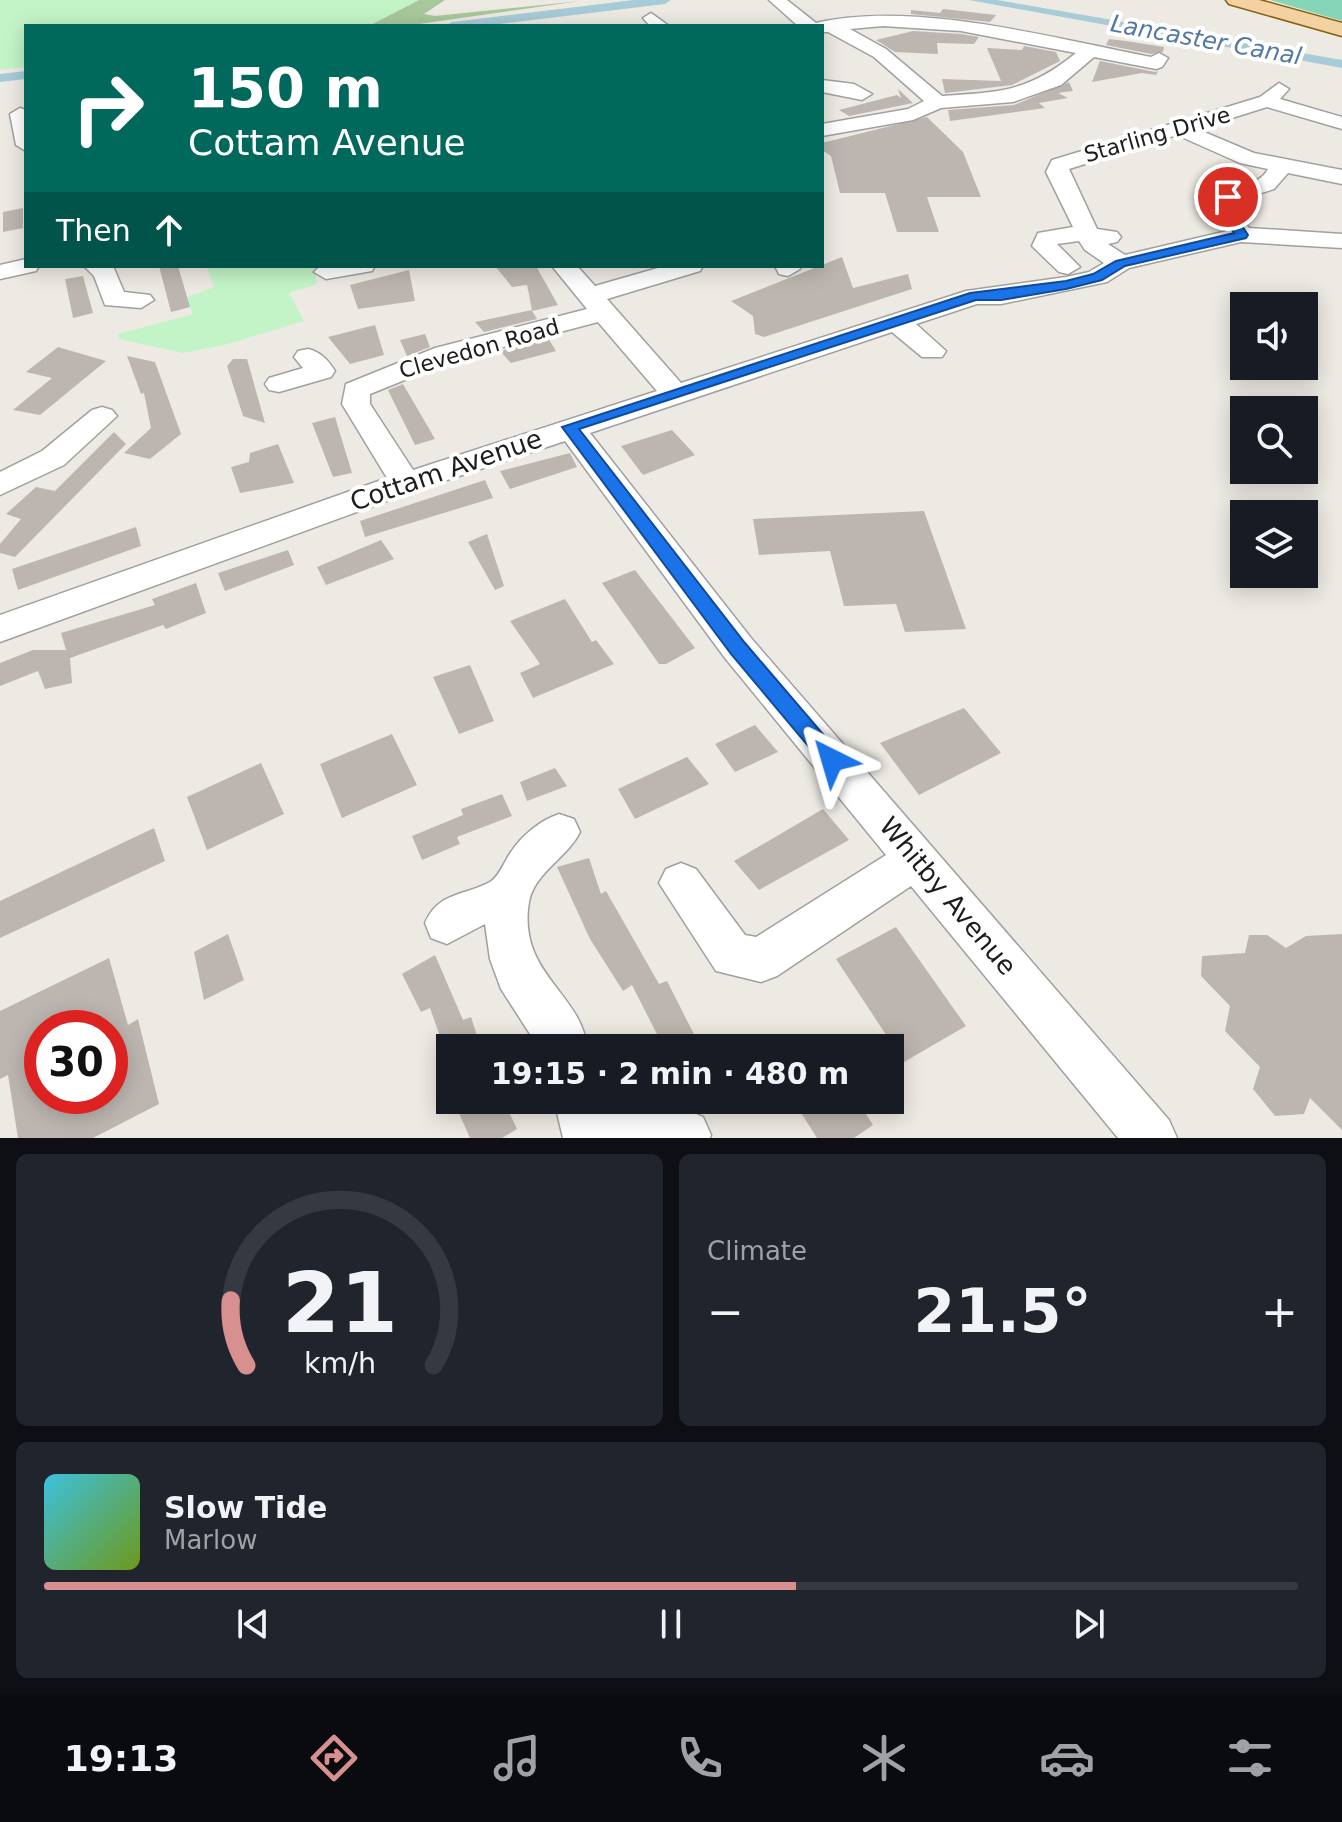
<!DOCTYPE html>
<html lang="en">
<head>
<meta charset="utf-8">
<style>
	:root { --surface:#171b24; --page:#20242c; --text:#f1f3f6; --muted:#9ea1a6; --line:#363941; --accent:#d78f8f }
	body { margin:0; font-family:"DejaVu Sans",sans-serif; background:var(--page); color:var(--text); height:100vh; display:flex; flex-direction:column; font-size:30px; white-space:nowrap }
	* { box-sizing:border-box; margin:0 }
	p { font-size:26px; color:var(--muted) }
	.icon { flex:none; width:44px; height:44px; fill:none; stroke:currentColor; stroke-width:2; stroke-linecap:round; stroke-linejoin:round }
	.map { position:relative; height:1138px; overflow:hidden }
	.sheet { display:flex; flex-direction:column; gap:16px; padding:16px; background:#0d0f14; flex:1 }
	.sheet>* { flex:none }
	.guide { position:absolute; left:24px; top:24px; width:800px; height:244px; border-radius:0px; box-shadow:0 4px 20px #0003; background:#00695c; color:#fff; overflow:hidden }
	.controls { position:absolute; left:1230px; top:292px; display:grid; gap:16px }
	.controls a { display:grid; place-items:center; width:88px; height:88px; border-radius:0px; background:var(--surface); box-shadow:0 4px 20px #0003; font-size:40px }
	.speed { position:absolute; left:24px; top:1010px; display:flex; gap:16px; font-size:40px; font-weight:700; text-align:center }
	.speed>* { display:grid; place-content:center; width:104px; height:104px; border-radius:50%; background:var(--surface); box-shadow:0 4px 20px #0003; line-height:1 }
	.speed .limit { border:12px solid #d22; background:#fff; color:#111 }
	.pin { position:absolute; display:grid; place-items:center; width:68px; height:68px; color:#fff; margin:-34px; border:4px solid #fff; border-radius:50%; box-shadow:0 2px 8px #0007 }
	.me { position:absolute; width:88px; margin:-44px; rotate:320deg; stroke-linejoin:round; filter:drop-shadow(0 0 6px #0008) }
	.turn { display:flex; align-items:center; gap:28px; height:168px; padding:0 32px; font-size:36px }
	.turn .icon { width:104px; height:104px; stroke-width:2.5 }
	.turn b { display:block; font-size:56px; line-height:68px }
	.then { display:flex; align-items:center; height:76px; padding:0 32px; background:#0003; gap:16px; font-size:30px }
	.big { font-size:60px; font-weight:600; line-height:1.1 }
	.sheet .widget { flex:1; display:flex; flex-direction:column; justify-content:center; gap:12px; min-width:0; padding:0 28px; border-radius:12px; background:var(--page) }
	.sheet .dial { align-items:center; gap:0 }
	.dial svg { height:208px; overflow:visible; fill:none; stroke:var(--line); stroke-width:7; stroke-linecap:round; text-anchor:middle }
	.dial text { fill:var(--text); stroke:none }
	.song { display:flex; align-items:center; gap:24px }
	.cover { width:96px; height:96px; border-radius:12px; background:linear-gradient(135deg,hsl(190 70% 55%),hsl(80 70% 35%)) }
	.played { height:8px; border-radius:4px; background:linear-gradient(90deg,var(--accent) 60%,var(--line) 60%) }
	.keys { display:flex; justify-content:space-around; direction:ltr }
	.heat { display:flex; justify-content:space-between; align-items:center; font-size:44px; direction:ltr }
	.sheet .tiles { flex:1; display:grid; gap:16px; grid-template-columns:1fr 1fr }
	.widget:last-child { grid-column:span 2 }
	.trip { position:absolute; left:436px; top:1034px; width:468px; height:80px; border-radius:0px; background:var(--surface); box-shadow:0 4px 20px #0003; font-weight:600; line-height:80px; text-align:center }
	.tab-bar { display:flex; height:128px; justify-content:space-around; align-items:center; background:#090b0e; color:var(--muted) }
	.tab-bar .icon { width:56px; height:56px }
	.tab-bar .current { color:var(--accent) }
	.tab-bar b { font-size:36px; color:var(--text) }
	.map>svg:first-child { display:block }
</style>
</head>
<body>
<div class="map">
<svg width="1342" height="1138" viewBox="0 0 1342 1138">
	<rect width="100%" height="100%" fill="#edeae3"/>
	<!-- forest -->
	<path fill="#a8c89b" d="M400,0H445L424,14L435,16L580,1L405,26H325Z"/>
	<!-- park -->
	<path fill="#c3f4c7" d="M0,0H419L369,26H26V67L0,70Z
		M206,266H314L317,284L289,293L304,321L224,345L183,353L119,339L118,334L193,314L185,298L214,287Z"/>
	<!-- pitch -->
	<path fill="#87d5b8" d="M1270,0H1342V21Z"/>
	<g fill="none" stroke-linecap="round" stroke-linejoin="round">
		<!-- canal -->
		<path fill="#a7cbd7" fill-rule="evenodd" d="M634,0H671L665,4L484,26H445L452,22Z
			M969,0H997L1342,60V68Z
			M26,71V79L0,82V74Z"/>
	</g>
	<!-- building -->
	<path fill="#bdb6b0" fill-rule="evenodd" d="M943,9L996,15L990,22L911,14V10L940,13Z
		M913,31L961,34L979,37L974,44L937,43L938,54L895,52L876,40Z
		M1109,39L1126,41L1164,47L1163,52L1151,54L1106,45Z
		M1024,46L1056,52L1060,61L1012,85L945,93L942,79L1001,81L987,48L1022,50Z
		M1100,61L1155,72L1158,71L1156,75L1142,73L1092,82Z
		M1069,82L1073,91L1058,93L1068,98L1039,103L1045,108L950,121L948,110L1014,105Z
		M898,89L913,103L849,116L839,110L897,95L901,98Z
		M927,117L963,152L981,197H927L939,232H897L885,193H840L831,156L822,150V143Z
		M23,208V228L3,232V212Z
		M842,257L853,288L908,274L912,289L764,337L755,334L753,316L731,301Z
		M159,266H178L190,307L171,312Z
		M495,266H536L558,305L532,311L537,319L484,332L475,322L532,310L527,285L512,287Z
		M409,270L415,301L358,309L350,285Z
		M83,276L93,313L73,318L65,279Z
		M375,325L384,355L350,364L328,337Z
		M425,334L430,347L407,356L400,340Z
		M548,338L556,351L511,363L500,351Z
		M58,347L106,361L40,415L13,410L52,378L26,372Z
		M127,356L155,362L181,434L150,459L124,453L151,428L144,393L141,394Z
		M233,359H247L265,423L243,416L227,366Z
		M403,384L435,439L415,445L388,390Z
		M335,417L352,473L333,477L312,423Z
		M672,430L695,455L643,475L621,446Z
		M114,432L126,444L15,557L0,553V544L21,519L6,514L36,487L55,491Z
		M278,444L294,483L240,493L231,467L249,462L250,453Z
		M570,453L577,467L510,489L500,471Z
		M485,480L493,498L365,537L360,521Z
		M924,511L966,629L905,632L896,604L844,606L830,551L759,555L753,519Z
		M136,527L141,546L18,590L12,569Z
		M487,534L504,586L495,590L468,542Z
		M381,540L394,559L326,585L317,567Z
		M288,550L294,565L225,591L218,573Z
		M635,570L695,648L666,664H659L602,583Z
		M196,583L206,613L166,629L163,625L70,658L72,683L45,689L38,671L0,686V663L33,650H66L61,633L155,605L152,599Z
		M565,599L592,642L596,640L614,664L533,698L520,673L540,664L510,621Z
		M470,665L494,721L459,734L433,677Z
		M964,708L1001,753L919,795L880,743Z
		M755,725L778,752L735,772L715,744Z
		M392,734L417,785L342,818L320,764Z
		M687,757L709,784L635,819L618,789Z
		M261,763L284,814L207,850L187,797Z
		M555,768L567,786L527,801L520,782Z
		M502,794L512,816L457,837L460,844L422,860L412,836L463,815L461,809Z
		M823,809L849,840L759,890L734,861Z
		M154,828L165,861L0,938V901Z
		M589,858L601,894L606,891L659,984L667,981L701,1048H664L632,985L623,991L590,939L557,867Z
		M896,927L966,1026L904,1062L836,959Z
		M228,934L244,980L204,1000L194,952Z
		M1342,934V1130L1310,1098L1304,1114L1275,1116L1253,1089L1260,1067L1225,1031L1230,1006L1201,976L1202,956L1245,953L1249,935H1267L1286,948L1306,936Z
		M435,955L463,1020L471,1017L481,1048H444L430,1008L421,1012L402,974Z
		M109,958L128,1025L138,1019L159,1104L93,1138H18L8,1075L0,1079V1011ZM42,1028H110V1096H42Z
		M453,1100H503L517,1129L502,1138H470Z
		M793,1100H857L873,1125L854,1138H817Z"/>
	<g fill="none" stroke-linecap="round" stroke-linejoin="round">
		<!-- minor casing -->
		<g stroke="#a0a0a0" stroke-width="3">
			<path id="minor" d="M769,0H787L816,23C913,0 1053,38 1151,57L1159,53L1168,58L1162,67L1156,69L1094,57L1061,85L1013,102L941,108L913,120L822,136V124L908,109L924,101L874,57L828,32H822V26H798ZM883,26L961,31L1076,53C1028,92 1001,92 942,96L886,49L850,29Z
				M651,13L669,26H650L643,18Z
				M822,80L854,84L872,94L862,100L822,92Z
				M1279,83L1289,89L1280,99L1342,117V129L1267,107L1197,129L1254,153L1342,170V184L1288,173L1274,189L1239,200L1237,211L1249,228L1342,234V248L1241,242L1129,268L1107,282L1001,304H977L916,324L946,351L942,357H922L892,332L590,433L751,638L1169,1120L1177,1138H1118L911,886L777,976L761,982L716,971L659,883L666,869L681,863L696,869L745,935L756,937L886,855L725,658L565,441L417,490L0,642V615L387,478L342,404L346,384L435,348L587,309L552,266H577L595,286L665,266H703L700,271L607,299L681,383L966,291L1066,277L1089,272L1104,263L1085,250L1079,241L1057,244L1080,267L1068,274L1059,272L1032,246L1038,233L1073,227L1046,172L1052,160L1260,97ZM1177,135L1240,163L1268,169C1258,189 1230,181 1217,197L1215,211L1227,231L1125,255L1108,244L1117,242L1121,237L1117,232L1097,229L1069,169ZM598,322L657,391L413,470L370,404V394L454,360Z
				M20,108L26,110V151L16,145L10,114Z
				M26,259V266H39L36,271L0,279V265Z
				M84,266H113L124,292L150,295L154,300L141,308L105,305L94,276Z
				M320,266H375L372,271L326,279L314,272Z
				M775,266H799L800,269L788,276L779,274Z
				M308,349C321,352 328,360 335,371L331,377L279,392L269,390L265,384L269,378L303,368L294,357L298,351Z
				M102,407L112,410L117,416L64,465L0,495V472L42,451L92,410Z
				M559,814L574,819L580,832C568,857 534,873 529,902C517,974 582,993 587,1048H539L501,989L490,959L485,924L447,944L431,938L425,923C438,892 464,896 490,882C499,877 505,860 511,852C522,835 541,820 559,814Z
				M554,1100H604L608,1109H685L703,1117L711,1135L710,1138H563Z"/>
		</g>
		<!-- major casing -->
		<g stroke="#87610d" stroke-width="3">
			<path id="major" d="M1226,0H1259L1342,23V36L1229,4Z"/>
		</g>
		<!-- minor -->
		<use href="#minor" fill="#fff" fill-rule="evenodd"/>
		<!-- major -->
		<use href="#major" fill="#f3d1a1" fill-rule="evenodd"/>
	</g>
	<!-- route -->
	<path fill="#1a73e8" stroke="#114b97" stroke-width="2" d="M1224,195L1234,197L1232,211L1248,235L1246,238L1125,266L1102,280L1066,289L1001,300H976L579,429L745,643L840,754L843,760L840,766H825L731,654L562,427L970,293L1066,281L1093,274L1116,261L1234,233L1220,211Z"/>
	<g text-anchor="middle" stroke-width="8" stroke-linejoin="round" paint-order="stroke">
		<!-- far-street labels -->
		<g font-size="22" fill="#1c1c1c" stroke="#fff">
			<text transform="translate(1157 134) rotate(-16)" y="8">Starling Drive</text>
			<text transform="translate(479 348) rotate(-16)" y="8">Clevedon Road</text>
		</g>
		<!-- far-water labels -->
		<g font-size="24" font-style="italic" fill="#5279a3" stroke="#fff">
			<text transform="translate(1206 40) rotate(10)" y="8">Lancaster Canal</text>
		</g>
		<!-- street labels -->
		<g font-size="26" fill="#1c1c1c" stroke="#fff">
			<text transform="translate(446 470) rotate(-19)" y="9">Cottam Avenue</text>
			<text transform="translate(948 896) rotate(50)" y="9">Whitby Avenue</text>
		</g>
	</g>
</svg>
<div class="controls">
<a><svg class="icon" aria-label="sound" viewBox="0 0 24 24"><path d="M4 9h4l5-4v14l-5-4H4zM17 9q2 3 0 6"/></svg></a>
<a><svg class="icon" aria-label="search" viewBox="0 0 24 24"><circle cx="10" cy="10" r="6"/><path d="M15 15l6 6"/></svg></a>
<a><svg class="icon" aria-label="layers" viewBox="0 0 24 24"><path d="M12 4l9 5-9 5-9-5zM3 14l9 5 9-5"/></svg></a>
</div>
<div class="speed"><div class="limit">30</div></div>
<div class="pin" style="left:1228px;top:197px;background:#d93025"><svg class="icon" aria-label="arrive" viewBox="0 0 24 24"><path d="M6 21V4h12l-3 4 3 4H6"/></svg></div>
<svg class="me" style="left:832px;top:760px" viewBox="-20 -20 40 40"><path d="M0-17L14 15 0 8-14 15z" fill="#1a73e8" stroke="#fff" stroke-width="4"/></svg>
<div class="trip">19:15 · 2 min · 480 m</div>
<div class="guide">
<div class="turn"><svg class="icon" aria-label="right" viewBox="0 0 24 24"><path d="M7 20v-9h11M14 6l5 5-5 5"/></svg><div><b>150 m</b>Cottam Avenue</div></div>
<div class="then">Then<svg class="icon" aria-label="ahead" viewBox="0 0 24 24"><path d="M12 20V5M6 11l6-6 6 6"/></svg></div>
</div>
</div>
<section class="sheet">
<div class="tiles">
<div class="widget dial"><svg viewBox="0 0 100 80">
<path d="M14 69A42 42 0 1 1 86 69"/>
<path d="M14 69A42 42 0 0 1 8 44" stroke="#d78f8f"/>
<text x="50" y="56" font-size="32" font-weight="700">21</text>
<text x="50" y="72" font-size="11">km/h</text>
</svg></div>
<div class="widget"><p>Climate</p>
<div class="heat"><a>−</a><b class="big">21.5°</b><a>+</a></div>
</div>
<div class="widget">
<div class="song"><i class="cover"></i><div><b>Slow Tide</b><p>Marlow</p></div></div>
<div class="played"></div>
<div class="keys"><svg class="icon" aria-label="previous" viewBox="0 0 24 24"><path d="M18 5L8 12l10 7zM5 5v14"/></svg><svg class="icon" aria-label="pause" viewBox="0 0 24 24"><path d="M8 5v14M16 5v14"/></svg><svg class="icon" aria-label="next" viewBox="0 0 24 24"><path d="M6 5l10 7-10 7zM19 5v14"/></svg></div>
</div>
</div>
</section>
<nav class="tab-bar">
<b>19:13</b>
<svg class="icon current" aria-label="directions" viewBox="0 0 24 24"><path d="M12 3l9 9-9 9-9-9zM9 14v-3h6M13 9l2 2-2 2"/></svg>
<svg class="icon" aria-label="music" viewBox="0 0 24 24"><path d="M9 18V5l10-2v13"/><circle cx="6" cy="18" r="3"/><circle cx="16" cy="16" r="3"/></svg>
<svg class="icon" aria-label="phone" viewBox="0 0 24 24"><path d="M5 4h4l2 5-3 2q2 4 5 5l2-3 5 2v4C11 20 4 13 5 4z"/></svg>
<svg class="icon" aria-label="climate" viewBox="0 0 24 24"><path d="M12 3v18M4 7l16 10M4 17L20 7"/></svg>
<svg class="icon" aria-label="car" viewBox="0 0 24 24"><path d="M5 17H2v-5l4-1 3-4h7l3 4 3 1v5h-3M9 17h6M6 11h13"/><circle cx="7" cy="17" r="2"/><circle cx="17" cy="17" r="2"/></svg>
<svg class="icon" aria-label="filters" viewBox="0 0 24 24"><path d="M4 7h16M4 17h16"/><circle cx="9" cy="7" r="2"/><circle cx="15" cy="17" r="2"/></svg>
</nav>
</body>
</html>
